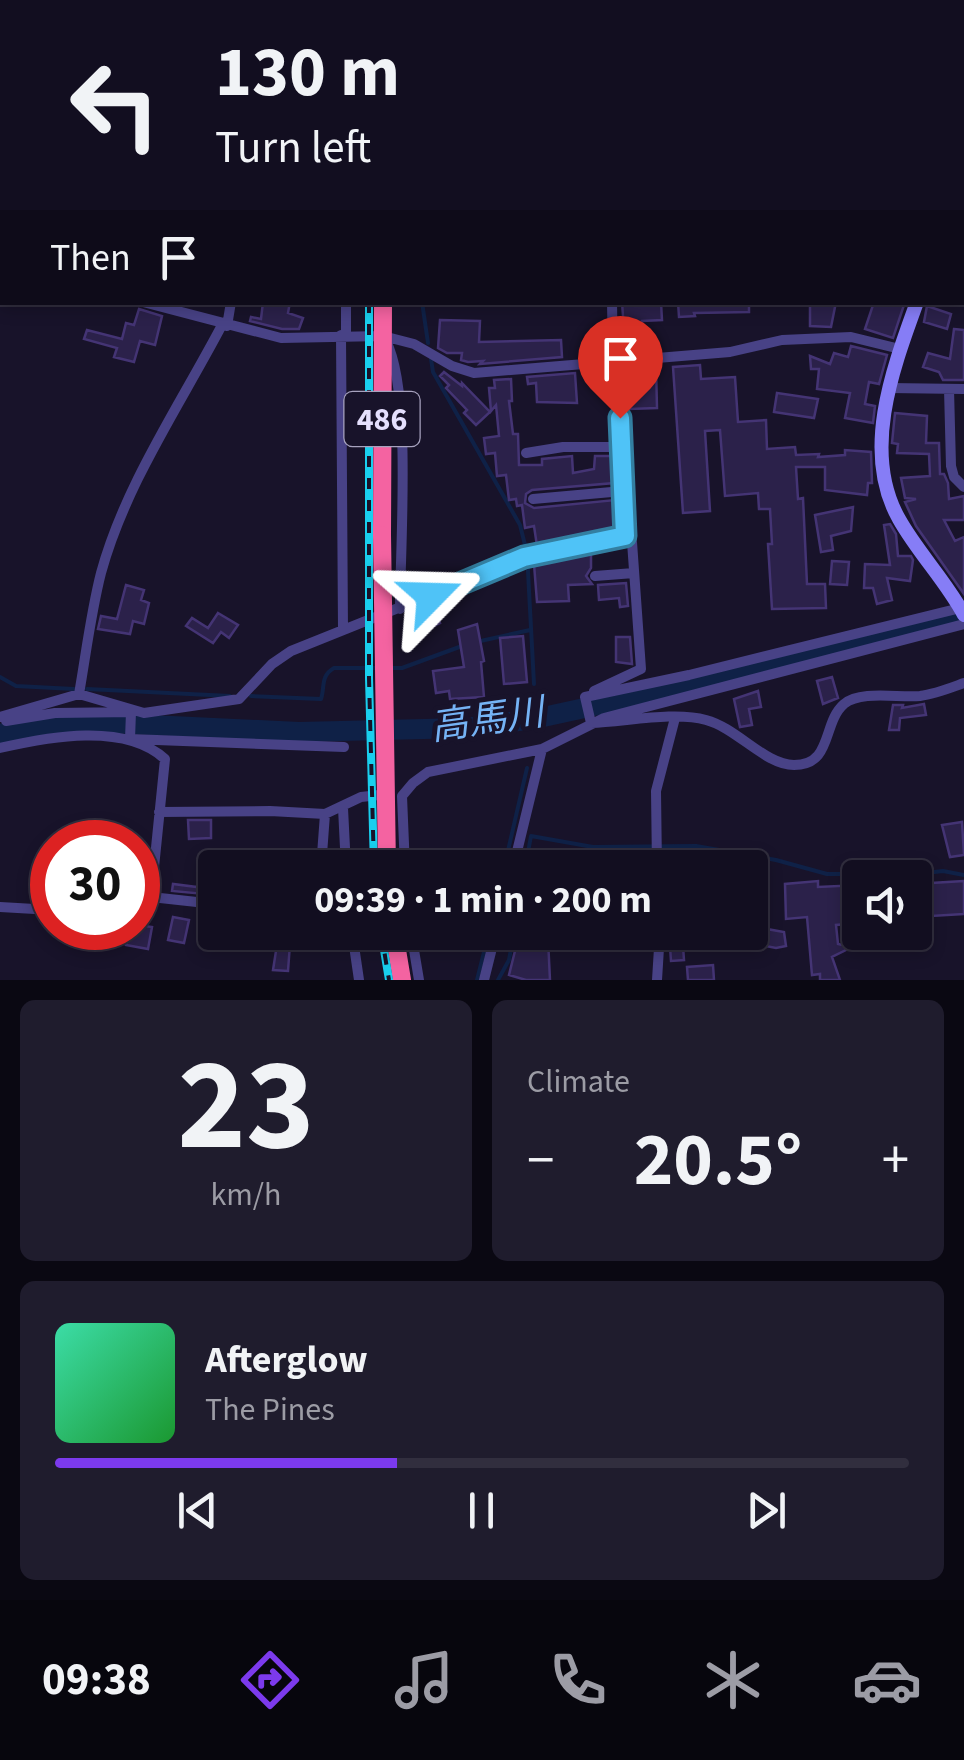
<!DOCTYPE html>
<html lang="en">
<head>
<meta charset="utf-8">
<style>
	:root { --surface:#120e20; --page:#1f1c2d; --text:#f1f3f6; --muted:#9c9ca5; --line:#312e3e; --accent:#7c3aed }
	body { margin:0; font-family:"Source Sans 3","Noto Sans JP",sans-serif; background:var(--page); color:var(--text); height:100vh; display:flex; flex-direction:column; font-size:38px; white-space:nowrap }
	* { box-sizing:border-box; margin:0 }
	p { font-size:32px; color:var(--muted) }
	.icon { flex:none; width:55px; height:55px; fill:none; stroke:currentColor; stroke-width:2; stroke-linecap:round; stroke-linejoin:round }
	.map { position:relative; height:980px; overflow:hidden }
	.sheet { display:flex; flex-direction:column; gap:20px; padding:20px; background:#0a0812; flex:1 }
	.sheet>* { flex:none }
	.banner { position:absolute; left:0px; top:0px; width:965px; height:305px; box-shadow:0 5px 15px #0003,0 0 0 2px var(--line); background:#120e20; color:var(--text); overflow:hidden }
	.buttons { position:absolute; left:842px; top:860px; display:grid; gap:20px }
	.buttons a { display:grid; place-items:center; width:90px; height:90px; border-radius:10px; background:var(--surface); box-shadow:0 5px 15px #0003,0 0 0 2px var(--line); font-size:50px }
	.speed { position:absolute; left:30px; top:820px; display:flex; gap:20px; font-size:50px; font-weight:700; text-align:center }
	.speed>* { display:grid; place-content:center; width:130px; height:130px; border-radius:50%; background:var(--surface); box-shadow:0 5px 15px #0003,0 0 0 2px var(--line); line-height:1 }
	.speed .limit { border:15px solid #d22; background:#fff; color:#111 }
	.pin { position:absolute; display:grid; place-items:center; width:85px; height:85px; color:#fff; margin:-102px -42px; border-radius:50% 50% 50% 0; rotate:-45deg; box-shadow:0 0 10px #0007 }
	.pin .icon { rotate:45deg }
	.me { position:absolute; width:110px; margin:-55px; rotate:68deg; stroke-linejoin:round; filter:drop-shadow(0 0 8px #0008) }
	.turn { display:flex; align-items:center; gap:35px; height:210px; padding:0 50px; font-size:45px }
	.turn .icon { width:130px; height:130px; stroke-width:2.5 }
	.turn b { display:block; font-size:70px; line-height:85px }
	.then { display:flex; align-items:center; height:95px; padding:0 50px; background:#0003; gap:20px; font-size:38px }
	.big { font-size:75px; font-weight:700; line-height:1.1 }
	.sheet .widget { flex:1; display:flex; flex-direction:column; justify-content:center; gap:15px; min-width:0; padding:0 35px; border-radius:15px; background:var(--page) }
	.sheet .dial { align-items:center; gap:0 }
	.dial b { font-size:130px; line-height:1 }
	.song { display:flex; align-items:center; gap:30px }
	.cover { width:120px; height:120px; border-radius:15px; background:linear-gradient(135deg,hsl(160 70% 55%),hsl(130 70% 35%)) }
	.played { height:10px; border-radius:5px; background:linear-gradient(90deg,var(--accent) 40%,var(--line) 40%) }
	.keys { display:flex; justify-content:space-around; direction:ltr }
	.heat { display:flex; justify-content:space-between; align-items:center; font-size:55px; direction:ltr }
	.sheet .tiles { flex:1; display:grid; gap:20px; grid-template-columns:1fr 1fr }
	.widget:last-child { grid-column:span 2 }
	.trip { position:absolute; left:198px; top:850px; width:570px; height:100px; border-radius:10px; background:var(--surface); box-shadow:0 5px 15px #0003,0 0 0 2px var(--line); font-weight:700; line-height:100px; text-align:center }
	.tab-bar { display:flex; height:160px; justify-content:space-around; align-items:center; background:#07060d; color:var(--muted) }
	.tab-bar .icon { width:70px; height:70px }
	.tab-bar .on { color:var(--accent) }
	.tab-bar b { font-size:45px; color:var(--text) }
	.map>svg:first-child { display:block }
</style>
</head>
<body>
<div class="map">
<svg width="964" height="980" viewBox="0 0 964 980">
	<rect width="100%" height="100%" fill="#18132a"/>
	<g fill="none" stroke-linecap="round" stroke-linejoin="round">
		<!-- stream -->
		<path stroke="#0f2147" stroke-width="4" d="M0,52L2,41
			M422,302L428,343
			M431,359L433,372L520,525L527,553L534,684
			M476,642L530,630
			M391,668H402L462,646
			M0,677L16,686L74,689
			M87,689L230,696
			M251,696L321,699C325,688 320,676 334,668H376
			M533,724L534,715
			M504,868L527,768
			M525,868L531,836L593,847L696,846L776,860L827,874H917L943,871L964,875
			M477,980L489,932
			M498,980L509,960L514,932"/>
		<!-- river -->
		<path stroke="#0f2147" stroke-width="20" d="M0,734L23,728L109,723L299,732L466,728L534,719L736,675L964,616"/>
	</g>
	<!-- building -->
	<path fill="#2b214a" stroke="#443474" stroke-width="2.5" d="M263,302H290L288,313L303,318L299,329H282L250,321L251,317L261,319Z
		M622,302H661L662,320L642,321V344H625Z
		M678,302H749V312L694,313L695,316L679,317Z
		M810,302H836L831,327L810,326Z
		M874,302H905L893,338L865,329Z
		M927,306L951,314L947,329L924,322Z
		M139,309L162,316L155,345L140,341L134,362L114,357L117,348L84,339L87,330L122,339L126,323L134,325Z
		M440,320L480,321L479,342L561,340L562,357L480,364L483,361L468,362L461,360L462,353H447L438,348Z
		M954,329L964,330V380H943L939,372L923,367L928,353L950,359Z
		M851,346L887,355L879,384L869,382L865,404L875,406L873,423L845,418L850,393L817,389L819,369H811L810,356L830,364L834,353L848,357Z
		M700,365L701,379L735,377L738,422L766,420L767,449L795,447L796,455L819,454L818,457L845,455V450L871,452L872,483H868L867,495L825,490V467H796L798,499L803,498L807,584H825L826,608L772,609L768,544H772L770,509H759L758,493L725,496L720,430L705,431L710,511L683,513L673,367Z
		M656,367L657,408L629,409L628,369Z
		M444,372L462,386V383L490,412L476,425L464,413L467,410L446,388L449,385L440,376Z
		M575,373L577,403L537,402L536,383L528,384L527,377Z
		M511,379L512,401H509L513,434H518L519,465H542V459L572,456L573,473L594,469L595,456H612L614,469V483L532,490L526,494L525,503L534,508L615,500L616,529L537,546L534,526L525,528L522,505L517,506L516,499L509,500L506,475L497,476L495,453L486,454L484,438L499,436L496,405L491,411L489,388H495L494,380Z
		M777,393L818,399L814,418L774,412Z
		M895,413L927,416L926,443H939L940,474H944L948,483L949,499L964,496V520H944L955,541L964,537V594L916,526L905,502L916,499L905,498L901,478L930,476L929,454L897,453L898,444L892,443Z
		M853,507L851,531L831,536L833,550L821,552L815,515Z
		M890,524L896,534L898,556H911L913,560L910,581L887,578L892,600L877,604L873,588H864L865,564L890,565L884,525Z
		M591,552V568L586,576L592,584L568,585L569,601L537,602L534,564Z
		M832,561L849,562L847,585L830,584Z
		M626,583L628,606L620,607L619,598L599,600L598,585Z
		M126,585L144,590L141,600L149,603L144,624L133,621L130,634L98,629L101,616L117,619Z
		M433,606L440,623L420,632L413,614Z
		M218,613L238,625L229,638L221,632L213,643L186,626L192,618L208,628Z
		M477,624L484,661L481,662L484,697L450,699L449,691L436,693L433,671L464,667L458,630Z
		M523,636L527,682L504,684L500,638Z
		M616,637H630L632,664L616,662Z
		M832,677L838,698L823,704L817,681Z
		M758,691L761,707L749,709L752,725L740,727L734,699Z
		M924,704L926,715L900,718L899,730H889L893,705H903L902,708Z
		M188,820H211V838L189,839Z
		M962,822L964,855L950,857L942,825Z
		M201,853L215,854V895L172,891L173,884L197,887Z
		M818,881V887L860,885V923L836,925L838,944L852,947L832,957L840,980H820V974L812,975L807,917L786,919L785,884Z
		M964,881V914L915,917V884Z
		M173,917L189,920L184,943L168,940Z
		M138,925L152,927L148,949L126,945L129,928H138Z
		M750,926L784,932L786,946L776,948L746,942Z
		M279,932H296L293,944H290L288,971L273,970Z
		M669,932H682L684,960L671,961Z
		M519,935L533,940L548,939L550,980H526L509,975Z
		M713,965L714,980H688L687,967Z"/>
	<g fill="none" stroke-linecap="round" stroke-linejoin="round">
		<!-- street -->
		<path stroke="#484286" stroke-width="10" d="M201,0L203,2
			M258,0L270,2
			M596,0V2
			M805,0V2
			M25,2L27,0
			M301,2L315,0
			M349,2V0
			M962,8H964
			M0,36L2,30
			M962,168L964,167
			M0,239H2
			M143,302L281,338L383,336L414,344L452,366L474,373L730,352L782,340L851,337L900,349
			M346,302V335
			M612,302L613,361
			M227,326L231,302
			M341,335L343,630
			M386,341C412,391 400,546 400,609
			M889,388L964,389
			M949,389L951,466L954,477L964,487
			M526,453L563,447H621
			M533,499L623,491
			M595,576L634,573
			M594,691L641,669L632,542L625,536
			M79,694C86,654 91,612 101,573C125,485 180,405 222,325
			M585,697L591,723C625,722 674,711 706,720C737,728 765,765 794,765C833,765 822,723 844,704C861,690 898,698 920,696C935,694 950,688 964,683
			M585,697L689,675L964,607
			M131,712L130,739L344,747
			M0,717L79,694L144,713L239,699L272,664L291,651L525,557L625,536L619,362
			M6,721L55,713L133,712
			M0,748C48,737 125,722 165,759L151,897L147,911L138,913
			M343,808L346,868
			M159,812L270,811L325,814L361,797L388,794
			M258,866L265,868
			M321,868L325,814
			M405,868L402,796L413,783L428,772L542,749L604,718L964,624
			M513,868L542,749
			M657,868L656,791L675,718
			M151,897L215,904
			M0,907L52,910
			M352,932L359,980
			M411,932L419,980
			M484,980L496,932
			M657,980L660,932"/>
		<!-- secondary -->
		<path stroke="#867df6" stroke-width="14" d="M948,0V2
			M917,302C893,368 861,452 899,519C918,553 946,581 964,615"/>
		<!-- highway -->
		<path stroke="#f463a1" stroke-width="18" d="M382,0V2
			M382,535L383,302
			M394,932L402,980"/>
		<!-- rail casing -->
		<g stroke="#19cfee" stroke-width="8">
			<path id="rail" d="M369,0V2
				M369,302V678L374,868
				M381,932L389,980"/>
		</g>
		<!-- rail -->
		<use href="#rail" stroke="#18132a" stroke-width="4" stroke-dasharray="11" stroke-linecap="butt"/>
		<!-- highway-bridge -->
		<path stroke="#f463a1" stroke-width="18" d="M382,535L387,868"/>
	</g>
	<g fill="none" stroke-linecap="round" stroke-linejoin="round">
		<!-- route casing -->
		<g stroke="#337fa1" stroke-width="25">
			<path id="route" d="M431,596L524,557L625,536L620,418"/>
		</g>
		<!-- route -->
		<use href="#route" stroke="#4fc3f7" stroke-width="18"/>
	</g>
	<g text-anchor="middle" stroke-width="10" stroke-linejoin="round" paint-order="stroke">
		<!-- shield labels -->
		<rect fill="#18132a" stroke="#a7a2be" stroke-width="2.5" x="344.5" y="392" width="75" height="54" rx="8"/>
		<g font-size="32" font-weight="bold" fill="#e4dffd">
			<text x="382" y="430">486</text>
		</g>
		<!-- water labels -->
		<g font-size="38" font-style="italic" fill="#75b3f5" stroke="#18132a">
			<text transform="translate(487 719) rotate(-8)" y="13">高馬川</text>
		</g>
	</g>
</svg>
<div class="buttons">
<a><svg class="icon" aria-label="sound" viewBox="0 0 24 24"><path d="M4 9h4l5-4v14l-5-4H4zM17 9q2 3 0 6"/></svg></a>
</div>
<div class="speed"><div class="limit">30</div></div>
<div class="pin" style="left:620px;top:418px;background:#d93025"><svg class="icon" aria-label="arrive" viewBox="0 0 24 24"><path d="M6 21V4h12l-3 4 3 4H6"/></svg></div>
<svg class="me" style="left:431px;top:596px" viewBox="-20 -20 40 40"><path d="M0-17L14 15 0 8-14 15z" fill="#4fc3f7" stroke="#fff" stroke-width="4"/></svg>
<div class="trip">09:39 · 1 min · 200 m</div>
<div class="banner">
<div class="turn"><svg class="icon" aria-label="left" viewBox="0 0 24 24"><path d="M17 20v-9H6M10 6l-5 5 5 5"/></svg><div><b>130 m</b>Turn left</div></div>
<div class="then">Then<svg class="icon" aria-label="arrive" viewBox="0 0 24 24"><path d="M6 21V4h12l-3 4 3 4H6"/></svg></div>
</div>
</div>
<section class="sheet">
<div class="tiles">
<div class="widget dial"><b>23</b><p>km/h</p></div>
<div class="widget"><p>Climate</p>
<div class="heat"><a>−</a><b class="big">20.5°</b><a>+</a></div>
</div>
<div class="widget">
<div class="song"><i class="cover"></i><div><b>Afterglow</b><p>The Pines</p></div></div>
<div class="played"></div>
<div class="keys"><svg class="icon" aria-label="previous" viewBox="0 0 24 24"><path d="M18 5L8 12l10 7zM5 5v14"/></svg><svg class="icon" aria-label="pause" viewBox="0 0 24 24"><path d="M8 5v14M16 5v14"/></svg><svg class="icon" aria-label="next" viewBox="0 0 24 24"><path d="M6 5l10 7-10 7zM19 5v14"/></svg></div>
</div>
</div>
</section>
<nav class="tab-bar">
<b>09:38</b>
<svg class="icon on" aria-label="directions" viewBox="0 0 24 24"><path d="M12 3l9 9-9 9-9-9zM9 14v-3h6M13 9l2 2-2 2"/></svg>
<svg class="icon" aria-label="music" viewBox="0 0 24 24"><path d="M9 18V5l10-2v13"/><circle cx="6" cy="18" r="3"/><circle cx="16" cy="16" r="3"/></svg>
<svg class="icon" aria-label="phone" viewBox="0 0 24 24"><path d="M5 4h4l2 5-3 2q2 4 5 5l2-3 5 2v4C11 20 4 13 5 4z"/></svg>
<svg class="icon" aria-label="climate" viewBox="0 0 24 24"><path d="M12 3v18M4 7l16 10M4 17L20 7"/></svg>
<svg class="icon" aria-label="car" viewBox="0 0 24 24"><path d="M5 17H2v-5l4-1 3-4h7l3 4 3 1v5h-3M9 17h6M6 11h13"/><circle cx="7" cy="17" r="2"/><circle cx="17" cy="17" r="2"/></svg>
</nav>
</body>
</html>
